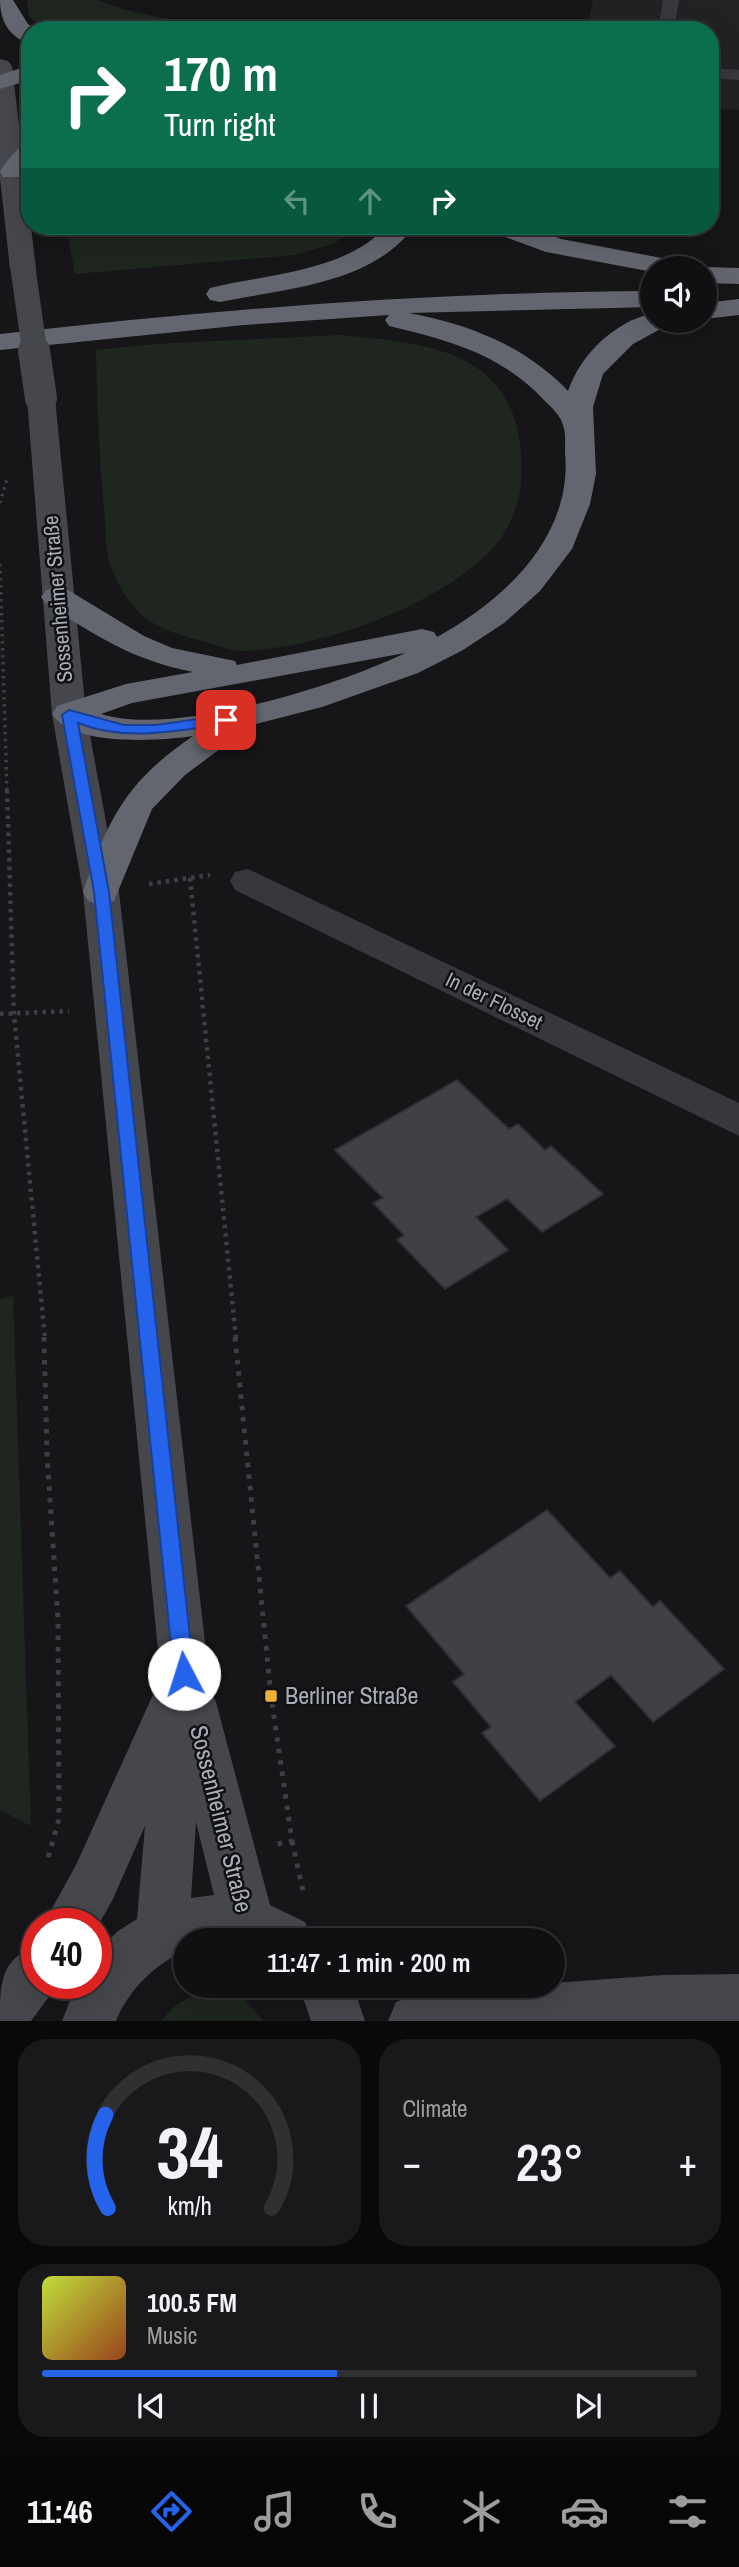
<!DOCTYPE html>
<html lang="en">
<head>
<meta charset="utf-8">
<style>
	:root { --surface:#101012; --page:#19191b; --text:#f1f3f6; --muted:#9c9d9f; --line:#303032; --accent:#2563eb }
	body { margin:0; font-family:"Archivo Narrow",sans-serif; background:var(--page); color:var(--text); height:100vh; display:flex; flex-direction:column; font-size:26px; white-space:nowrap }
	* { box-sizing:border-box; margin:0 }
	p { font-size:23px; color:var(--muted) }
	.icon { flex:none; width:38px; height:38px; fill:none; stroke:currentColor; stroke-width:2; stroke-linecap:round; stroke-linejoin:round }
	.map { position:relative; height:2021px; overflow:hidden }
	.details { display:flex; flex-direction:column; gap:18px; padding:18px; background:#09090a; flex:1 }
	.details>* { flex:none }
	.banner { position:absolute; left:21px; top:21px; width:698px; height:214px; border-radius:28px; box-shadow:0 7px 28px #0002,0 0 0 2px var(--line); background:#0b6e4f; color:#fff; overflow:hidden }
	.buttons { position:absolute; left:640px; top:256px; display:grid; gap:14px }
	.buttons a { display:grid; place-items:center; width:77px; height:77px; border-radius:50%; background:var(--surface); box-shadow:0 7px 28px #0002,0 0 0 2px var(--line); font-size:35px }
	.speed { position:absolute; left:21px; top:1908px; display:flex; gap:14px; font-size:35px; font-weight:700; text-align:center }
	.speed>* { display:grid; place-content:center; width:91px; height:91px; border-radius:50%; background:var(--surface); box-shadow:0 7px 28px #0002,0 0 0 2px var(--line); line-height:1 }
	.speed .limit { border:10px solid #d22; background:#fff; color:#111 }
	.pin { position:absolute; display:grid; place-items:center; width:60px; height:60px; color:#fff; margin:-30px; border-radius:14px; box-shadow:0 4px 10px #0006 }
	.me { position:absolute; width:77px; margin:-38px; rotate:355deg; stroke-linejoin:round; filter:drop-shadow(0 0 5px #0008) }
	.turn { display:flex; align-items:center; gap:24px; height:147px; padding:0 28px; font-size:32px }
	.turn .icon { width:91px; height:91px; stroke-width:2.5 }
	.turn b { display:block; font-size:49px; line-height:60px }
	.lanes { display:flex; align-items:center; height:66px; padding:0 28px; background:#0003; justify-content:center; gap:35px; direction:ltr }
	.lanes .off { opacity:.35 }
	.big { font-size:52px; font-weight:600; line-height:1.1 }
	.details .widget { flex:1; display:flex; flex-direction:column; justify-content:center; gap:10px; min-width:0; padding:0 24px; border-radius:28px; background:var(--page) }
	.details .dial { align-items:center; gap:0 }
	.dial svg { height:182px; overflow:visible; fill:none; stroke:var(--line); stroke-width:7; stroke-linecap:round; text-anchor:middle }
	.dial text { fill:var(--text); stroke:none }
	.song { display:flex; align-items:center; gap:21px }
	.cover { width:84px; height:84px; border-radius:10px; background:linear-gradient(135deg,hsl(70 70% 55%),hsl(20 70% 35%)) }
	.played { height:7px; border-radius:4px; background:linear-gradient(90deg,var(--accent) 45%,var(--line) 45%) }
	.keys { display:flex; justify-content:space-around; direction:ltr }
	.heat { display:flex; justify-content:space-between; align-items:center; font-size:38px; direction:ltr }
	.details .tiles { flex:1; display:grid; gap:18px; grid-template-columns:1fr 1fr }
	.widget:last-child { grid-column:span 2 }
	.trip { position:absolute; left:173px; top:1928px; width:392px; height:70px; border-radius:35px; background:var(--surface); box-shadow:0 7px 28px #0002,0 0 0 2px var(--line); font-weight:600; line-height:70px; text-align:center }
	.tabs { display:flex; height:112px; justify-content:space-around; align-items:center; background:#060607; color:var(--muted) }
	.tabs .icon { width:49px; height:49px }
	.tabs .selected { color:var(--accent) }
	.tabs b { font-size:32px; color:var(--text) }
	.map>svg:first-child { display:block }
</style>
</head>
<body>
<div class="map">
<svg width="739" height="2021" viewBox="0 0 739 2021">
	<rect width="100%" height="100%" fill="#161618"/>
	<!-- built -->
	<path fill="#222225" d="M593,0H739V110L711,108L710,30H586Z"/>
	<!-- green -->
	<path fill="#1e261f" d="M27,0H97L123,9L213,30H43L29,16Z
		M66,226H356L334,244L294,255L75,274Z
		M338,335C422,343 512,347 521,452C524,483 518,516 498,542C447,604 324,647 245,651C230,652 210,643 194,639C167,631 145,624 128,599C121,589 112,573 109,561C105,545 106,526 104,509C99,456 97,403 96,350L155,344Z
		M13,1296L31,1826L0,1810V1299Z
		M223,1992L243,1998L264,2021H162C176,1998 199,1993 223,1992Z"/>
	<!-- building -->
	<path fill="#404145" stroke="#303034" stroke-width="2" d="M457,1080L509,1129L518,1124L545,1150L551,1146L603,1194L542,1232L507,1199L476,1217L508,1250L445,1289L397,1240L404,1235L373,1203L383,1198L335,1150Z
		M547,1510L610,1578L620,1571L653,1607L660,1601L724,1669L653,1722L611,1675L575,1702L615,1746L540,1801L482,1733L491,1727L453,1682L464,1674L406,1606Z"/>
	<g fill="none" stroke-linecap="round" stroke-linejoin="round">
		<!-- path-far2 -->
		<path stroke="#3d3f44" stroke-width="3.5" stroke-dasharray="2.5 4.5" stroke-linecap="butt" d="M0,503L7,479
			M0,564L7,792"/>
		<!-- path-far1 -->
		<path stroke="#3d3f44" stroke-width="4.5" stroke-dasharray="3.5 5" stroke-linecap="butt" d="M7,790L14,1015L45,1339
			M190,878L236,1339
			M149,884L210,875
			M0,1014L69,1011"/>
		<!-- path -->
		<path stroke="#3d3f44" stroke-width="5" stroke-dasharray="4.5 7" stroke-linecap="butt" d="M44,1337L47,1455L58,1619L59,1819L48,1858
			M235,1337L271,1696L292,1841L277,1844
			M292,1841L303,1891"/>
		<!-- lane -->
		<path fill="#37383d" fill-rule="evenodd" d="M663,0H679L674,30H658Z
			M710,68L739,70V80L710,78Z"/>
		<!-- street -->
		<path fill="#37383d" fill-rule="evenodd" d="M248,869L739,1103V1136L235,890L230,881L235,872Z"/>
		<!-- secondary -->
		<path fill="#45474d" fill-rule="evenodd" d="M0,59L8,61L12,66L36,269L32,275H14L10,269L0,178Z
			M41,389L51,392L55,398L86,714L119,892L207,1660L206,1685L216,1702L270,1905L305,1922L313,1941H186V1951C156,1962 127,1992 116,2021H62L77,1983H96V1952L118,1931L137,1919L145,1826L112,1901L96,1929V1923H44L76,1865L156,1688L159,1660L83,892L52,714L27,398L31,392ZM196,1822L214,1895L191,1898Z
			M37,1944V1983H59L31,2021H0C0,1982 0,1961 37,1944Z
			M739,1974V2021H388L396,2002L415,1994L553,1986V1983L663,1975Z
			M299,1986H353L365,2021H311Z"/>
		<!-- highway -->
		<path fill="#63666e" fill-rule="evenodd" d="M0,0H13L28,24L36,30H30V43C9,38 0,20 0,0Z
			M30,65V80L0,89V75Z
			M30,143V166L21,177H3L0,171C8,160 17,146 30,143Z
			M387,226H414C374,284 283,289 220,302L210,300L206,294L210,288C267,274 345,272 387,226Z
			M488,226H525L561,239L683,262L687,268H653V272L546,252L492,232Z
			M705,267L739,268V284L705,283V268H702Z
			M653,291V307L409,313C469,324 525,346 568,391C581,354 614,322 653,313V320H670L666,326L633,344L603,374L593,407L596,474L590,504L572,549L540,591L504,623L463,650L418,673L322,707L252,725L185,775L152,809L114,901L101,905L88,901L83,892C109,817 126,782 193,736C159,741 73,747 52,714L57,706L126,684L193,672C132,660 97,636 46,604L41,597L46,590L57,587L68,590L144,636L172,648L235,661L237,665L422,629L434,632L437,637C505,600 573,536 565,452C565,444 566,433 563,425C561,416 551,407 544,400C501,354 448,340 389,326L385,320L389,315L244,325L0,350V334C217,309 434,292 653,291ZM405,653C338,686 173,737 101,714L132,703Z
			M739,299V315L705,319V303Z"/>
		<!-- secondary-bridge-far1 -->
		<path stroke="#45474d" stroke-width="25" d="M23,269L35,353"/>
		<!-- secondary-bridge -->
		<path stroke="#45474d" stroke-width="32" d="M34,351L41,398"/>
	</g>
	<!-- route -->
	<path fill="#2563eb" stroke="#184099" stroke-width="2" d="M69,710L124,725H156L226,715L233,720L226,724C176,731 126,742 78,723L109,892L194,1674L191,1680L184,1683L177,1680L174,1674L94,892L62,715Z"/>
	<!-- markers -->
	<rect fill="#f2b134" stroke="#111113" stroke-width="2.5" x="264" y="1689" width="14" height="14" rx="3.5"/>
	<g text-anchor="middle" stroke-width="5" stroke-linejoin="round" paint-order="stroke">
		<!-- street labels -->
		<g font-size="21" fill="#a8adb8" stroke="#111113">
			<text transform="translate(58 599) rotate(-95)" y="7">Sossenheimer Straße</text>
			<text transform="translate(494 1001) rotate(26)" y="7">In der Flosset</text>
		</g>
		<!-- near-poi labels -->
		<g font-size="24" fill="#a8adb8" stroke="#111113" text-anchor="start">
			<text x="285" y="1704">Berliner Straße</text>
		</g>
		<!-- near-street labels -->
		<g font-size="24" fill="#a8adb8" stroke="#111113">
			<text transform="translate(221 1819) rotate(76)" y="8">Sossenheimer Straße</text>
		</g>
	</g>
</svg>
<div class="buttons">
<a><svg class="icon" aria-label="sound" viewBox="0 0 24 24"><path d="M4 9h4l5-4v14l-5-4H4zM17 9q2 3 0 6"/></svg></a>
</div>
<div class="speed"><div class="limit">40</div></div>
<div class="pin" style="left:226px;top:720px;background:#d93025"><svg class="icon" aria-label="arrive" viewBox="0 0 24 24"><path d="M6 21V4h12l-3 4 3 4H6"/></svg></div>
<svg class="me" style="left:184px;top:1674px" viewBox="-20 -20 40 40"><circle r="19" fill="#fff"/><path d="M0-13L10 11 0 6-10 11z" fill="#2563eb"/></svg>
<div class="trip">11:47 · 1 min · 200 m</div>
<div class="banner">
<div class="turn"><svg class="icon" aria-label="right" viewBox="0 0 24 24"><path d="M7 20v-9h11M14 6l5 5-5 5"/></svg><div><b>170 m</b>Turn right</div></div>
<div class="lanes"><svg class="icon off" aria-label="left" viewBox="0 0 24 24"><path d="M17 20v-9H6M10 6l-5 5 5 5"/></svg><svg class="icon off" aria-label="ahead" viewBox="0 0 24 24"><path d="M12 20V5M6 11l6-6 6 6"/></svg><svg class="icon" aria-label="right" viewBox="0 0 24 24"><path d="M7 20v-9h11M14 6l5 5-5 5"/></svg></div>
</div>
</div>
<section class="details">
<div class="tiles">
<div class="widget dial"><svg viewBox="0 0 100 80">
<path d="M14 69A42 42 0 1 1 86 69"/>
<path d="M14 69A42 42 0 0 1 13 28" stroke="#2563eb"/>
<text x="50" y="56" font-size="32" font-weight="700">34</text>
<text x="50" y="72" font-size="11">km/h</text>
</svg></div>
<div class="widget"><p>Climate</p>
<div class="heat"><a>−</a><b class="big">23°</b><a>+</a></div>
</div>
<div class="widget">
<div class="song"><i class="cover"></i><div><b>100.5 FM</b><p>Music</p></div></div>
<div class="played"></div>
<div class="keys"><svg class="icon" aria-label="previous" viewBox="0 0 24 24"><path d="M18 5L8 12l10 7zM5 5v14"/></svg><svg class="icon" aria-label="pause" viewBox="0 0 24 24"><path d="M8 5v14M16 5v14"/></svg><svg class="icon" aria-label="next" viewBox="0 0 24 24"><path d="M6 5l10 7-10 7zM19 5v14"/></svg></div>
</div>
</div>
</section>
<nav class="tabs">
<b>11:46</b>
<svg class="icon selected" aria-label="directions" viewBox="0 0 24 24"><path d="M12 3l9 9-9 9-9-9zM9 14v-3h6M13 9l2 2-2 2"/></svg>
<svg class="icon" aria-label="music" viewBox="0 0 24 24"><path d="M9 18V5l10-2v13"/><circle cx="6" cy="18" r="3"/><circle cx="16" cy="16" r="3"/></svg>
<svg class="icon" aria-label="phone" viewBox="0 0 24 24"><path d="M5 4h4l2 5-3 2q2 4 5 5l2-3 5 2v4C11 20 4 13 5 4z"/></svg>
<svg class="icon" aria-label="climate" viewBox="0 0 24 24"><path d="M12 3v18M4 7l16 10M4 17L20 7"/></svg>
<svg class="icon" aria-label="car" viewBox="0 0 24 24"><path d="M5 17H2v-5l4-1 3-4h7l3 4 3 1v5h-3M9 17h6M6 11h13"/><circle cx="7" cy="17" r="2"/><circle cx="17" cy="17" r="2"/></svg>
<svg class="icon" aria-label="filters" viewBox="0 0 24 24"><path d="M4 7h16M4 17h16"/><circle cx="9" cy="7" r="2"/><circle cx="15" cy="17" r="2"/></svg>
</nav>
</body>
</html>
